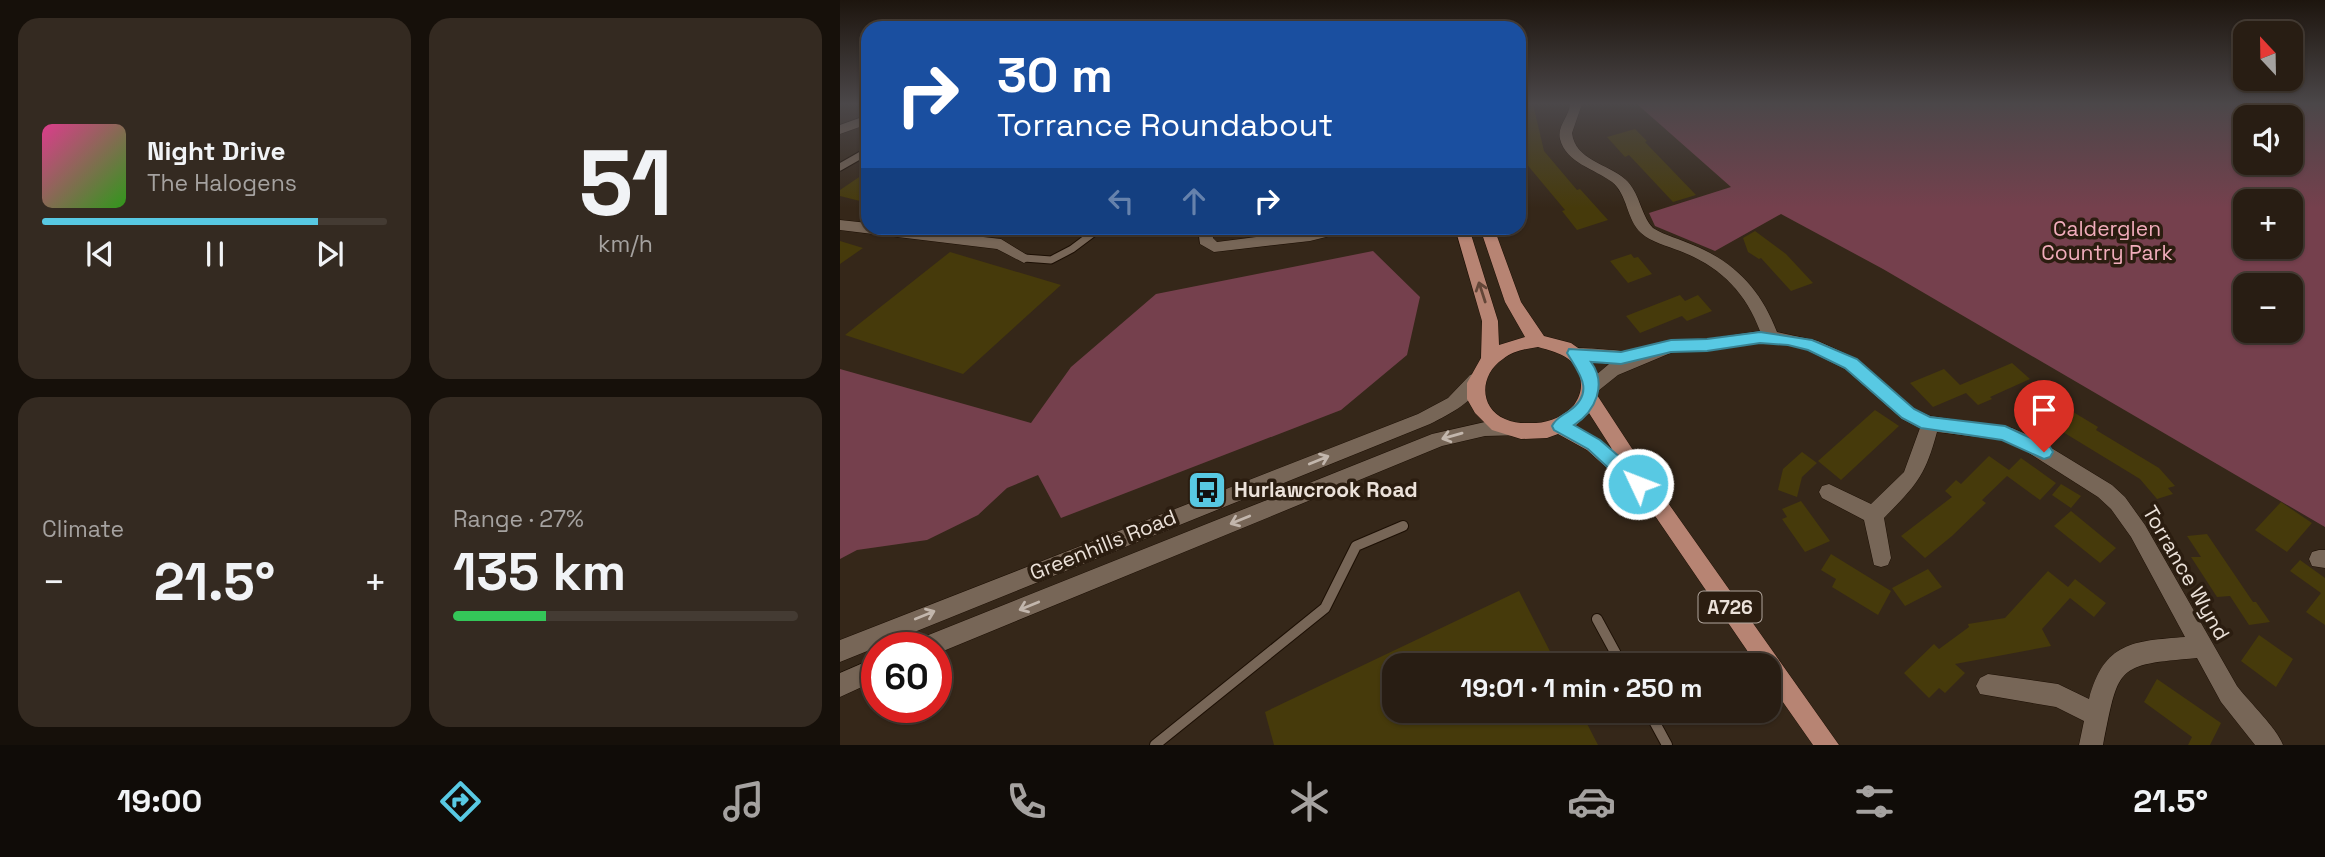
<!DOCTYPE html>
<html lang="en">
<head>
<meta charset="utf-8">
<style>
	:root { --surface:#281d13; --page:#342a21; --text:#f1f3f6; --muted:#a5a2a0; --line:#443b33; --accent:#58c9e3 }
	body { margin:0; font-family:"Space Grotesk",sans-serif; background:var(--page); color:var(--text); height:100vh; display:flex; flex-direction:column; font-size:26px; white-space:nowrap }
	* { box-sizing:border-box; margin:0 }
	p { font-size:23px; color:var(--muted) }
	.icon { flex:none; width:38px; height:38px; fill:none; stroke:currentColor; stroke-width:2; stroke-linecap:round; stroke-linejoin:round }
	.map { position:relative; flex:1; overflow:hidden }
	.sheet { display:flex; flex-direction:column; gap:18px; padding:18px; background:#16100a; width:840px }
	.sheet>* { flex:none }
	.guide { position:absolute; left:21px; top:21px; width:665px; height:214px; border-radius:21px; box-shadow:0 2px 5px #0004,0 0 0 2px var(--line); background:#1a4fa0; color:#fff; overflow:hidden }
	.needle { width:46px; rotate:338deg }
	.tools { position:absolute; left:1393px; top:21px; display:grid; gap:14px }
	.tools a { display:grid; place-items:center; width:70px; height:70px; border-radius:14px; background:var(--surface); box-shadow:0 2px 5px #0004,0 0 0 2px var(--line); font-size:35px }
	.speed { position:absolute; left:21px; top:632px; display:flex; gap:14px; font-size:35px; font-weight:700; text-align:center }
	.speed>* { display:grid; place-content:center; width:91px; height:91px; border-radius:50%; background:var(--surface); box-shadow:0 2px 5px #0004,0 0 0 2px var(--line); line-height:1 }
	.speed .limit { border:10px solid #d22; background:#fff; color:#111 }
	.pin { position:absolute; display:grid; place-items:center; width:60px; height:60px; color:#fff; margin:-72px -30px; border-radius:50% 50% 50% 0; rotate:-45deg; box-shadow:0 0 7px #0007 }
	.pin .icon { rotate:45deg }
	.me { position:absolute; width:77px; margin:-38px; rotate:313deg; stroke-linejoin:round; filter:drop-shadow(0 0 5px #0008) }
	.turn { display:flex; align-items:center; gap:24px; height:147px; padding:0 21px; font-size:32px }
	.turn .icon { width:91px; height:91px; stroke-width:2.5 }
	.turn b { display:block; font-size:49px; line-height:60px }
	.lanes { display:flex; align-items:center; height:66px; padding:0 21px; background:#0003; justify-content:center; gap:35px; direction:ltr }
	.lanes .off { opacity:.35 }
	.big { font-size:52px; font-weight:600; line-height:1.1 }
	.sheet .card { flex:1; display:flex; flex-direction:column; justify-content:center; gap:10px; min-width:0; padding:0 24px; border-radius:21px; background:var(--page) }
	.sheet .dial { align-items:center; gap:0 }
	.dial b { font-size:91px; line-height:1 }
	.song { display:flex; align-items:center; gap:21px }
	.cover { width:84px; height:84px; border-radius:10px; background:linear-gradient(135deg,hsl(330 70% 55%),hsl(110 70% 35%)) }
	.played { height:7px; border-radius:4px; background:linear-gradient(90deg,var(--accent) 80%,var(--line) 80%) }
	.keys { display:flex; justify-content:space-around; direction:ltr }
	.heat { display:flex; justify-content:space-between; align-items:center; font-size:38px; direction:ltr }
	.charge { height:10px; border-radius:5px; background:linear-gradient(90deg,#34c759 27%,var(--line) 0) }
	.sheet .tiles { flex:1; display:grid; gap:18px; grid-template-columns:repeat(2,1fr) }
	.trip { position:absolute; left:542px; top:653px; width:399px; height:70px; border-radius:21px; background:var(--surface); box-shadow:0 2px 5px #0004,0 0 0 2px var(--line); font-weight:600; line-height:70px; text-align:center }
	.tabs { display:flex; height:112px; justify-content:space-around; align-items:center; background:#100c08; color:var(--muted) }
	.tabs .icon { width:49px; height:49px }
	.tabs .current { color:var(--accent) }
	.tabs b { font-size:32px; color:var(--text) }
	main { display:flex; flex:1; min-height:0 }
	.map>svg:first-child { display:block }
</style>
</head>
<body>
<main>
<section class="sheet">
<div class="tiles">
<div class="card">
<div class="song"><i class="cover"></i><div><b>Night Drive</b><p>The Halogens</p></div></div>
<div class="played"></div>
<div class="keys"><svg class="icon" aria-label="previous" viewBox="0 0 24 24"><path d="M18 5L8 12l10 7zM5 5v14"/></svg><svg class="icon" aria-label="pause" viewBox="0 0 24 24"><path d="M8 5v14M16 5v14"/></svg><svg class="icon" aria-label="next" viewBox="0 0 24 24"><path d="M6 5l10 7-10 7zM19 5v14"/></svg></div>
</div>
<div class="card dial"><b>51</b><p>km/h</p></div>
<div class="card"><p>Climate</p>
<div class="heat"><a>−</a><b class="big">21.5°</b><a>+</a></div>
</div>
<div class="card"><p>Range · 27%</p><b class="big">135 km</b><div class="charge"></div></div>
</div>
</section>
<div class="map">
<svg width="1485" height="745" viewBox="0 0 1485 745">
	<rect width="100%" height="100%" fill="#352719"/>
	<!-- green -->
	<path fill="#75404d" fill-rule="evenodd" d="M797,104H1485V527L1043,269L941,214L875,251L815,226L809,213L891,187ZM1451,117V163H1405V117ZM1451,201V247H1405V201ZM1405,285H1451V331H1405Z
		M533,251L580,297L567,355L501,410L221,518L198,475L167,488L138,515L87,540L17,550L0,559V369L191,423L231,367L316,294Z"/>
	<!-- building -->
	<path fill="#463a0b" d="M693,104L704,151L737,190L740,189L768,220L737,230L722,211L725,210L679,155V105Z
		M795,129L807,141L805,142L856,195L833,202L789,155L785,157L767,137Z
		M28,171V203L0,196V190Z
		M915,231L946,254L973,283L951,291L921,258L919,259L908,252L903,238Z
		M0,241L23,248L0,264Z
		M110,252L221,285L123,374L5,335Z
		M791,254L794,258L798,257L812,274L788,283L770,261Z
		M840,295L845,301L858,295L872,311L847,321L842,316L800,333L786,316Z
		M1172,363L1190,379L1150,397L1152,399L1138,405L1126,393L1093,407L1070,383L1104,369L1120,385Z
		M1215,401L1258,427L1256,430L1319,468L1335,486L1328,488L1333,494L1317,499L1300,479L1200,418Z
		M1035,410L1059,426L1001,480L978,461Z
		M962,452L977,463L962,477L957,497L938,490L943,469Z
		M1149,456L1169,470L1181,458L1216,483L1200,500L1167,476L1142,500L1146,503L1112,536L1085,558L1061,536L1112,497L1105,491L1116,480L1121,484Z
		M1221,484L1241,496L1231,508L1212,495Z
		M961,501L990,541L965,552L942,519L947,517L942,509Z
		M1441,502L1472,523L1447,552L1415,530Z
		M1231,511L1276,548L1260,563L1214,526Z
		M1367,534L1413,602H1416L1430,622L1409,625L1390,596L1377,597L1351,557H1361L1347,536Z
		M991,554L1051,591L1038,615L992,587L996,579L981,570Z
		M1460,560L1485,578V625L1466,612L1481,593L1450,571Z
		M1088,569L1102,587L1065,606L1052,588Z
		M1208,571L1228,587L1235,579L1266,603L1254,617L1230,598L1202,629L1211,646L1115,664L1125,673L1105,693L1099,688L1089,698L1064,673L1094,644L1099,649L1129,627L1128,624L1165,618Z
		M679,591L717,665H555V710H740L758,745H434L425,712Z
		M1419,635L1453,659L1436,687L1401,661Z
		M1317,679L1381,723L1370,745H1348L1352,737L1304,702Z"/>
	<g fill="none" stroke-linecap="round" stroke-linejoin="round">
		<!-- service-far1 casing -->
		<g stroke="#1c0f04" stroke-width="9">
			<path id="service-far1" d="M0,167L28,151
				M184,258L211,260L232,249L260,228"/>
		</g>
		<!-- service casing -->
		<g stroke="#1c0f04" stroke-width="12">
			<path id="service" d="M757,619L782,665
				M808,710L827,745
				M315,745L485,608L516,546L563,526"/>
		</g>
		<!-- minor casing -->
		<g stroke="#1c0f04" stroke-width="1">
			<path id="minor" d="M730,104H742L732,133C735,160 768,164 785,179C800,192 800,214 813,228C826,236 840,239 853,245C895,262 921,290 937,332L978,341L1017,359L1074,409L1090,416L1172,428L1195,438L1272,485L1285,497L1305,525L1397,686C1410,703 1436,727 1443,745H1415L1381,702L1357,658C1275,665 1279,666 1263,745H1239L1244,721L1216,707L1140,694L1136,686L1140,678L1148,674L1218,684L1249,699C1264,642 1293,641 1345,637L1291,537L1271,509L1258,497L1181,448L1163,440L1097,432C1085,477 1076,485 1044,518L1051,558L1048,565L1041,567L1034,565L1024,520L982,498L979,492L982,486L989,484L1031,504L1064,472L1080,428L1062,419L1005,369L967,350L949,345L920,343L867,351L833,352L778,375L758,391H746L743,386L769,364L729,358L726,353L729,348C734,347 793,351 796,353L831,340L867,339L920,331C905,291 879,266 840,251C827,246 811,242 801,233C786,219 788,195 772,182C755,169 726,163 720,139C717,126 729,117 730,104Z
				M28,115V124L0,134V125Z
				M0,220L28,223V228H63L161,239L192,258L184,263L157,249L0,230Z
				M358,228H372L373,238L377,242L486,228H512L510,231L470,241L374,252L360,244Z
				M1479,550H1485V568L1472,566L1469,559L1472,552Z"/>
		</g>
		<!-- tertiary casing -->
		<g stroke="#1c0f04" stroke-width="1">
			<path id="tertiary" d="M636,373L642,375L645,380C633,402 612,413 590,424L0,662V640L578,414L608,398L630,375Z
				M645,422L683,425L685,430L683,435L645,436L602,446L96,654V648H73L76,640L592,434Z
				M37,657V680L0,697V673Z"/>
		</g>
		<!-- primary casing -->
		<g stroke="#1c0f04" stroke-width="1">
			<path id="primary" d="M615,228H629L658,321L659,345L685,337L665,302L640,228H654L681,302L704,336L731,343L748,355L758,375L757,395L821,493L999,745H973L929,682V665H917L796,488L787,486L747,450L718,434L707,438L681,439L652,430L635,413L627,399V383L641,358L642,321ZM698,347C720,353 741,359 741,385C741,393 738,399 734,405C724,416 711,422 696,423C686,423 675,424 665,419C638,407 640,374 663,359C673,351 685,349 698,347ZM749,413L772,449L735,426Z"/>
		</g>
		<!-- service-far1 -->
		<use href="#service-far1" stroke="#776657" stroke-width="7"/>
		<!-- service -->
		<use href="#service" stroke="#776657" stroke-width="10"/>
		<!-- minor -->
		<use href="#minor" fill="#776657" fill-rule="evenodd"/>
		<!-- tertiary -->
		<use href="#tertiary" fill="#776657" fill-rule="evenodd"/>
		<!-- primary -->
		<use href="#primary" fill="#b78473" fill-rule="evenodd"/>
	</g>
	<!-- one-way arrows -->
	<defs><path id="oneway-shaft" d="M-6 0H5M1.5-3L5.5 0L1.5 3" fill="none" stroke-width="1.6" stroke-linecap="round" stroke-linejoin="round" transform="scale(1.75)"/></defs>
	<use stroke="#634638" href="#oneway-shaft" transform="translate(642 292) rotate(-108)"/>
	<g stroke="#c2b6ac">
		<use href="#oneway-shaft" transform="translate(612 436) rotate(164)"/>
		<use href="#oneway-shaft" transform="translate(479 460) rotate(-22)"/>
		<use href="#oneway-shaft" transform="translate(400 520) rotate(158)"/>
		<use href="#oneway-shaft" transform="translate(189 606) rotate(158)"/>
		<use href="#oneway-shaft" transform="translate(85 615) rotate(-22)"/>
	</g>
	<!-- sky -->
	<linearGradient id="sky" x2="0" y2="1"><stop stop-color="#1d150e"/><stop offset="0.5" stop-color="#4b4749"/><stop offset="1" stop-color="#4b4749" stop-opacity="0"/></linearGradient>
	<rect width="1485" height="208" fill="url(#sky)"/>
	<!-- route -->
	<path fill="#58c9e3" stroke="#398394" stroke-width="2" d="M920,332L972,340L1017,359L1074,409L1090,417L1165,426L1210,447L1213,452L1210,457L1204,459L1162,440L1081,428L1062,418L1005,368L968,350L948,345L920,343L867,351L831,352L781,364L751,362C767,384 756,411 734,425L760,440L804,478L807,484L804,489L798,491L791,489L748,449L714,430L712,426C716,418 722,416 729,411C756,392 739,373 727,353L729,349L781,352L831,340L867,339Z"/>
	<!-- icons -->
	<defs>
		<g id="bus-square" transform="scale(2.0125)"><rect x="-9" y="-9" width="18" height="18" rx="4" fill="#58c9e3" stroke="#2b1d10"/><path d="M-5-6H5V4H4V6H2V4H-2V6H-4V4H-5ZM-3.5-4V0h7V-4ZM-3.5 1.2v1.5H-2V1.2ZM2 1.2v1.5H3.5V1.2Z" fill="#111"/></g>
	</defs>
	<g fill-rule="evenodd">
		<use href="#bus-square" x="367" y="490"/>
	</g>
	<g text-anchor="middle" stroke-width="7" stroke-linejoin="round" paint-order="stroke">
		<!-- shield labels -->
		<rect fill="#2b1d10" stroke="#b1a69d" stroke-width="2" x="858.5" y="591.5" width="63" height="31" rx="5"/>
		<g font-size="19" font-weight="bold" fill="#ebe1d9">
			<text x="890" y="614">A726</text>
		</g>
		<!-- park labels -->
		<g font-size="21" fill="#f2adbc" stroke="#2b1d10">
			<text x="1267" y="236">Calderglen<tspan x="1267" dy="24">Country Park</tspan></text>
		</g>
		<!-- poi labels -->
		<g font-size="21" font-weight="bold" fill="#ebe1d9" stroke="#2b1d10" text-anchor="start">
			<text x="394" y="497">Hurlawcrook Road</text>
		</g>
		<!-- street labels -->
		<g font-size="21" fill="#ebe1d9" stroke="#2b1d10">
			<text transform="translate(263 545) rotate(-22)" y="7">Greenhills Road</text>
			<text transform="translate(1346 573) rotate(60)" y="7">Torrance Wynd</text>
		</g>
	</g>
</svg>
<div class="tools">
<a><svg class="needle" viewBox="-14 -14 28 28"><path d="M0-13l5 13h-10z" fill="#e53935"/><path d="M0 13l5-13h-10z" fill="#a5a2a0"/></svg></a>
<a><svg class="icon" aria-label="sound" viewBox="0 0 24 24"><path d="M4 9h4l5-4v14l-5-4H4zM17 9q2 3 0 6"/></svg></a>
<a>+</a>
<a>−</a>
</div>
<div class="speed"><div class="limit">60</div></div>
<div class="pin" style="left:1204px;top:452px;background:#d93025"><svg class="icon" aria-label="arrive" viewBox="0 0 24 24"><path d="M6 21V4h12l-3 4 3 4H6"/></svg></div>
<svg class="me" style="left:798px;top:484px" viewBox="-20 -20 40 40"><circle r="17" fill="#58c9e3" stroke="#fff" stroke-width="3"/><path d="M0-11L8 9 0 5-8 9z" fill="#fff"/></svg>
<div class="trip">19:01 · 1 min · 250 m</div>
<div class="guide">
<div class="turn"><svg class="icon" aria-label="right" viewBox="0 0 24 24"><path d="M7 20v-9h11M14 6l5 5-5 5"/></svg><div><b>30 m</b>Torrance Roundabout</div></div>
<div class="lanes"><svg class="icon off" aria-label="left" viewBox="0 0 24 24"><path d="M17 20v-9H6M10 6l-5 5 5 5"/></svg><svg class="icon off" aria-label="ahead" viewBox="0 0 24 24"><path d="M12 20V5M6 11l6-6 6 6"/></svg><svg class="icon" aria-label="right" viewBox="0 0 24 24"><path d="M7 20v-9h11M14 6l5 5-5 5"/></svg></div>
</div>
</div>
</main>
<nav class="tabs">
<b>19:00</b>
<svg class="icon current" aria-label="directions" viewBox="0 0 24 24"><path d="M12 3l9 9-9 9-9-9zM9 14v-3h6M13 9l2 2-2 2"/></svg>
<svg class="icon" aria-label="music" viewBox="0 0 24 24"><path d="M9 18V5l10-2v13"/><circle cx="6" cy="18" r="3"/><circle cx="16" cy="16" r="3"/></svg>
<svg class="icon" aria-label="phone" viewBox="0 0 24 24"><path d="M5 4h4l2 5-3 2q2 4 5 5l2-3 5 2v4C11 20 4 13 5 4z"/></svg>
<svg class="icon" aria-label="climate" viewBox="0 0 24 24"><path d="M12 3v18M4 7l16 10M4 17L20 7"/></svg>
<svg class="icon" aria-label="car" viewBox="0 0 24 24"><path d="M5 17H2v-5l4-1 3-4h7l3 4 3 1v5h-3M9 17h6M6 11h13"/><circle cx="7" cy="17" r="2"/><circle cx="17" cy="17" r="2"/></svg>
<svg class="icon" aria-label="filters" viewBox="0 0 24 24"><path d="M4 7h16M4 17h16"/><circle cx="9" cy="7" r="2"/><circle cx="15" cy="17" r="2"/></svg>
<b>21.5°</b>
</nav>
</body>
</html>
